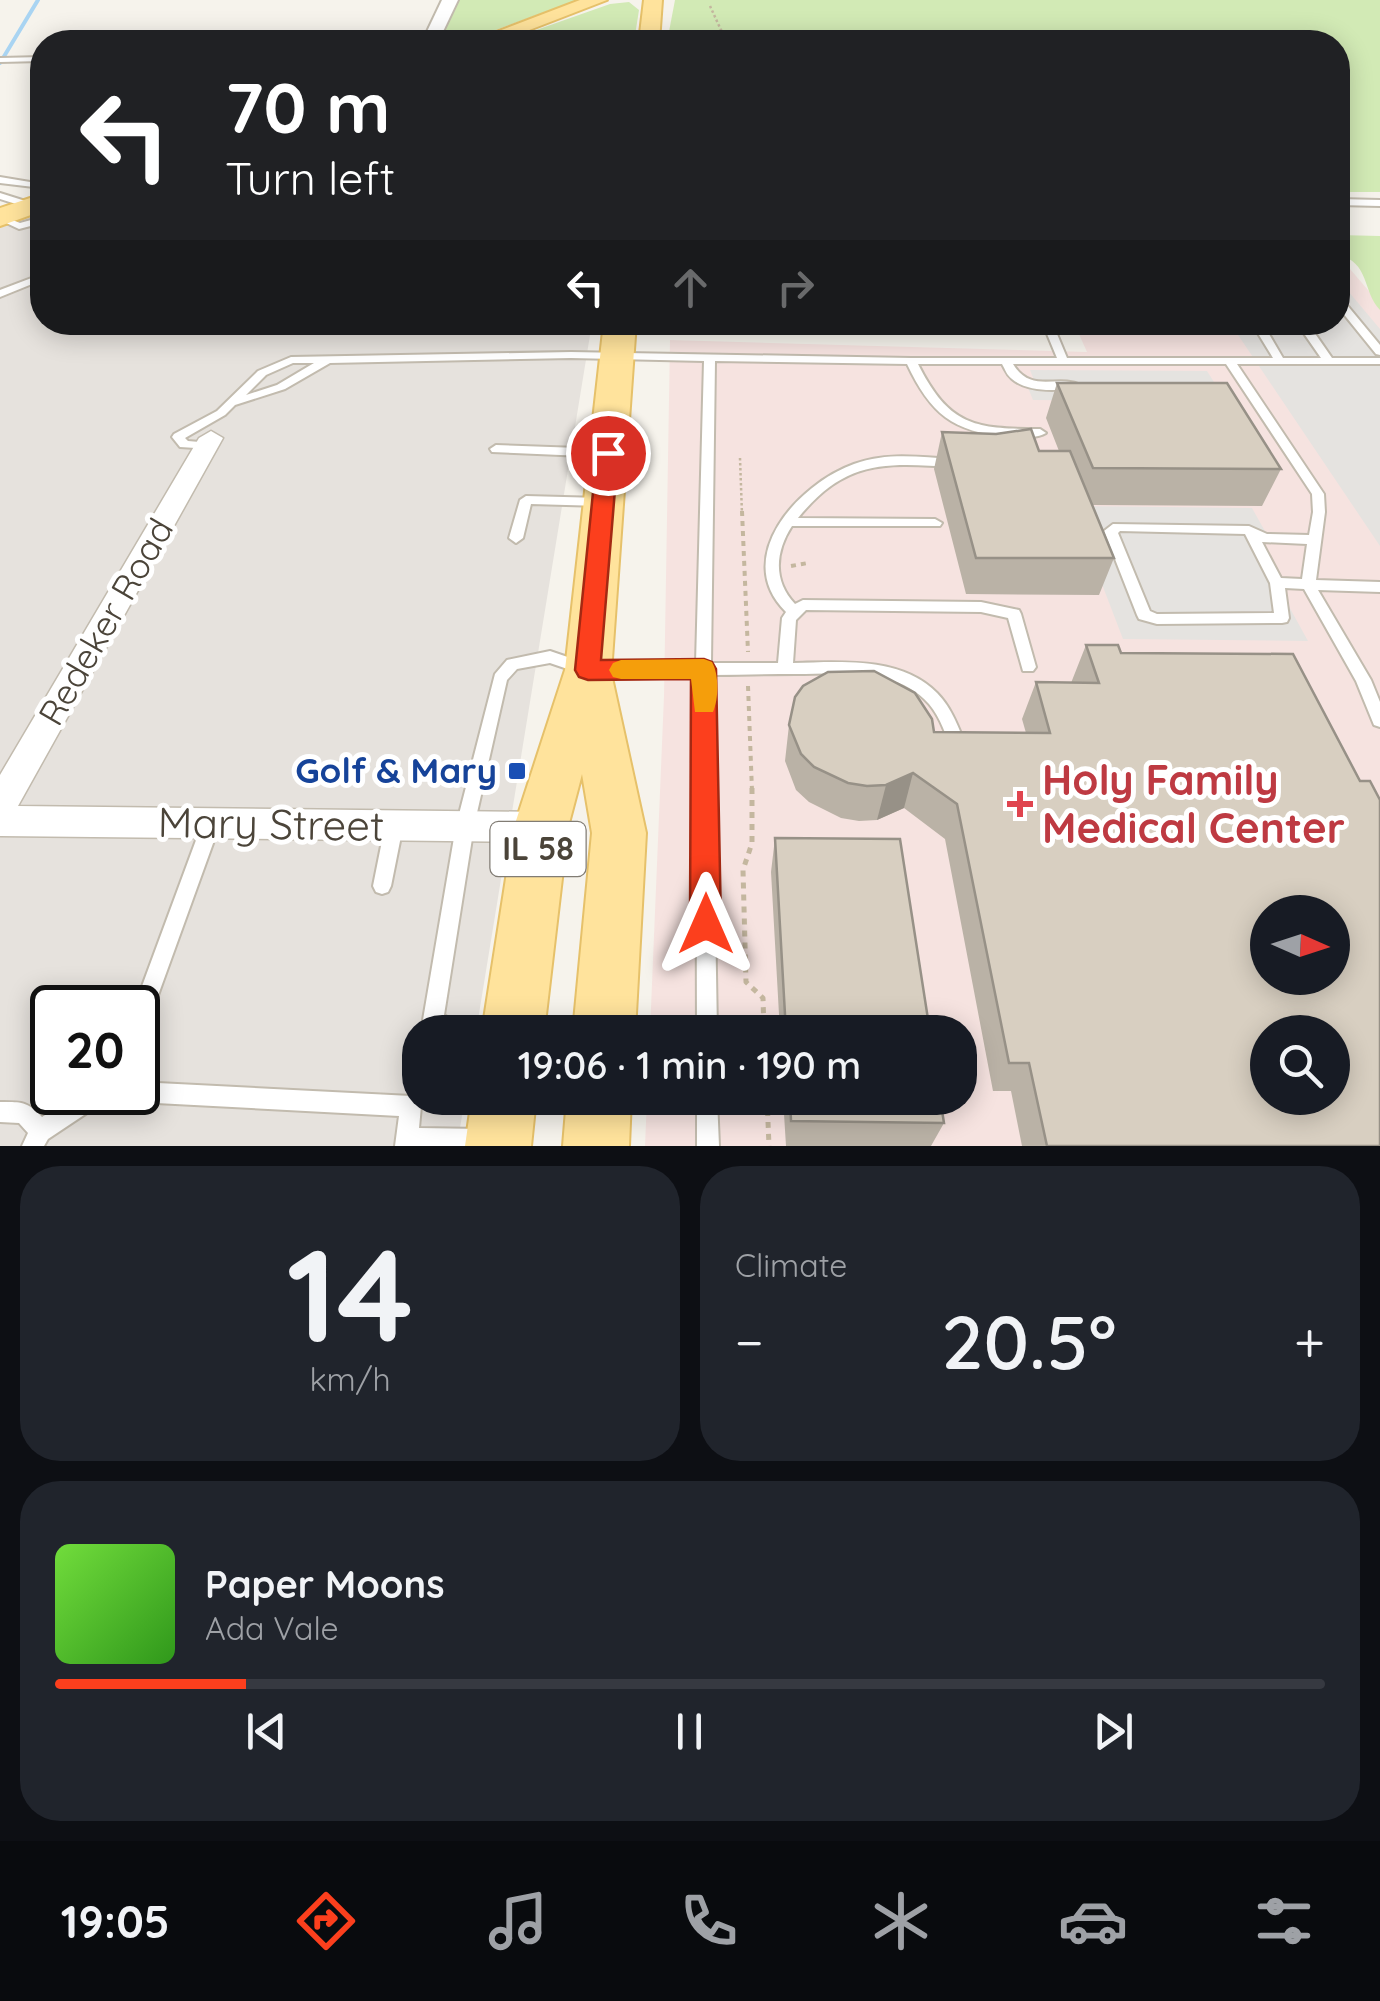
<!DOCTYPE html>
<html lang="en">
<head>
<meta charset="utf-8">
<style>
	:root { --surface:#171b24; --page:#20242c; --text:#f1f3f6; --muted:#9ea1a6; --line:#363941; --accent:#fc3f1d }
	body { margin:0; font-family:Quicksand,sans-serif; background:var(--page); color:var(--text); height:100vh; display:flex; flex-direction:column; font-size:38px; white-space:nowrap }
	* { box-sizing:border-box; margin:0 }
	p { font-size:32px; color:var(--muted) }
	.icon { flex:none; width:55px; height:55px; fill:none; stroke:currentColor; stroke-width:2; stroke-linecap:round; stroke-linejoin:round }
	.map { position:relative; height:1146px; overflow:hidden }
	.panel { display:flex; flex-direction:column; gap:20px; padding:20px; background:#0d0f14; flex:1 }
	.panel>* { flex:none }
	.guide { position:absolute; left:30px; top:30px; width:1320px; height:305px; border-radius:40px; box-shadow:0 5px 25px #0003; background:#202124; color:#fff; overflow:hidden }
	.needle { width:65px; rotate:93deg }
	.tools { position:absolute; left:1250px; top:895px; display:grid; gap:20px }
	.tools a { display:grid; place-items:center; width:100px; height:100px; border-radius:50%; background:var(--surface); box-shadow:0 5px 25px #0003; font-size:50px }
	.speed { position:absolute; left:30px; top:985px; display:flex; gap:20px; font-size:50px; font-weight:700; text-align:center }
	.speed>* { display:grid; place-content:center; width:130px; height:130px; border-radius:50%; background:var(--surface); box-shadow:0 5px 25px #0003; line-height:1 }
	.speed .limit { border:5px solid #111; border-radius:15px; background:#fff; color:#111 }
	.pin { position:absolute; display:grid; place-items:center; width:85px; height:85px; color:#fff; margin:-42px; border:5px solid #fff; border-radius:50%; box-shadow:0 2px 10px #0007 }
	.me { position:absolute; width:110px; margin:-55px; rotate:0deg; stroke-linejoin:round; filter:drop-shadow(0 0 8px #0008) }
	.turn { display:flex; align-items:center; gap:35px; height:210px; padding:0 30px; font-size:45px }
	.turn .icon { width:130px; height:130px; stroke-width:2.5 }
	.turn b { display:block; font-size:70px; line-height:85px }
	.lanes { display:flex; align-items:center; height:95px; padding:0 30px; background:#0003; justify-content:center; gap:50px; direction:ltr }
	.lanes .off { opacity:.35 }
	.big { font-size:75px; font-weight:600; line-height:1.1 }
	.panel .widget { flex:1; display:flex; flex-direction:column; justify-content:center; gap:15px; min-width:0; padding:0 35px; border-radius:40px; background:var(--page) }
	.panel .dial { align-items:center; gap:0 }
	.dial b { font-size:130px; line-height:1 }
	.song { display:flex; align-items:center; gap:30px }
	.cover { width:120px; height:120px; border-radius:15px; background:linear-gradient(135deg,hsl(100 70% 55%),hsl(110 70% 35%)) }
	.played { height:10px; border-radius:5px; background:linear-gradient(90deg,var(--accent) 15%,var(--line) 15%) }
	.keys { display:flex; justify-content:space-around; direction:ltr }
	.heat { display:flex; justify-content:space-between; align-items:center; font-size:55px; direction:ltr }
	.panel .tiles { flex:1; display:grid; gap:20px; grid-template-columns:1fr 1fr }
	.widget:last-child { grid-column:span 2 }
	.trip { position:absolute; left:402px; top:1015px; width:575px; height:100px; border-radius:40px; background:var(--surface); box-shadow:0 5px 25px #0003; font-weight:600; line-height:100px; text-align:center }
	.tabs { display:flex; height:160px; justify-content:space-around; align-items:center; background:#090b0e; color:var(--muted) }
	.tabs .icon { width:70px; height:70px }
	.tabs .current { color:var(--accent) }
	.tabs b { font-size:45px; color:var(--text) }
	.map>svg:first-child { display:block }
</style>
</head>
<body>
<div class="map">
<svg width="1380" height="1146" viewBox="0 0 1380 1146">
	<rect width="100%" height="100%" fill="#f6f3ec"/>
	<!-- industrial -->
	<path fill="#e6e2dd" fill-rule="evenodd" d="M42,212V322L592,323L476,1032H420V1098H465L457,1146H0V228ZM52,1008H138V1092H52Z"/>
	<!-- medical -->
	<path fill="#f6e3e0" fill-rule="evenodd" d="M1338,255L1380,304V1146H645L647,1098H960V1032H650L664,696L670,340L1087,352L1074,323L1338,322ZM1268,912H1332V978H1268ZM1268,1032H1332V1098H1268Z"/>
	<!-- green -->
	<path fill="#d2eab5" d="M458,0H577L463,42H440L439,36Z
		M675,0H1380V192H1338V42H667Z
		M629,2L639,10L634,42H502L610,4Z
		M1338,235L1380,236V310C1362,291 1370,262 1338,255Z"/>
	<!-- parking -->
	<path fill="#e5e3e0" d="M1338,279L1380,329V546L1230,323L1338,322Z
		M1030,370L1207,371L1226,401L1033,400L1027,385H1036Z
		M1072,506L1252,508L1266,533L1249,534L1308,641L1123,639Z"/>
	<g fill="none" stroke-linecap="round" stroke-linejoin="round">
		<!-- stream -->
		<path stroke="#a9d4f2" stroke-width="4" d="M0,63L38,0"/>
		<!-- service casing -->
		<g stroke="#c2bbae" stroke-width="4">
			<path id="service" d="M42,57V61L0,62V58Z
				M0,177L42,184V188L0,183Z
				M0,193L35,204L36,206L32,209L0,199Z
				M1338,199L1380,200V206L1338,205Z
				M0,215L20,223L42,217V223L19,229L0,220Z
				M42,274V280L0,297V290Z
				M1338,298L1342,299L1380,345V355L1376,354L1338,307Z
				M921,322H1052L1067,358H1273L1251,322H1262L1283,358H1321L1296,322H1307L1332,358H1380V364H1237L1324,494L1325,512L1316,580L1380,582V592L1318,590L1371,680L1380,702V727L1374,725L1356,681L1304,589L1285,588L1289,618L1287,622L1282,623L1157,624L1139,619L1137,615L1104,531L1113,524L1249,526L1267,534L1309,535L1313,512L1312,494L1226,364H1013C1031,394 1057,374 1081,385C1064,392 1028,393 1012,379C1006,374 1006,371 1002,364H918C949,426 975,429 1040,429L1046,433C1036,439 1021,437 1008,436C953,433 930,413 907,364L715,361L711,663H778L782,618L786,612C731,558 798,484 854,464C886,452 920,457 954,459L960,463L954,467C885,463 846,459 798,518L935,519L942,523L940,526H792C775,552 773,581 795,604L803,600L981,602L1014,609L1019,610L1021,614L1036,667L1033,671H1023L1008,618L981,612L806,610L796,620L793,663C839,662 901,656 937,693C952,708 959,729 967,748L965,753L959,755L953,753C946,736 941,718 929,704C897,667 840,674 796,674C768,674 739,675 711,675L717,1032H697L696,675L588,676L550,663L517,669L507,680L474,826L444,1015L460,1025L463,1032C448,1033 430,1036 423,1020L456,826L495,674L507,660L550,651L588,664L696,663L704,361L571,358L330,363L285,389L235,405L225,415L185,438L188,441L211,443L213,446L211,449L180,447L172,437L174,434L217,411L258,371L291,357L571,352L911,358H1057L1045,329L927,330L923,329ZM293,363H314L277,385L246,395L266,375ZM1120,531L1245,534L1270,583L1274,613L1157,614L1150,611L1118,533ZM1262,542L1307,544L1302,579L1281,578Z
				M496,445L607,449L613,453L607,457L492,452L490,449Z
				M526,496L601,498L607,502L601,506L531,504L523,538L516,543L509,538L520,500Z
				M211,816L217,819L220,824L148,1023L145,1030L138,1033V1008H134L202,824L205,819Z
				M394,818L400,821L403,826L391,886L388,892L382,894L376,892L373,886L385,826L388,821Z
				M138,1082L411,1096L418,1099L421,1106L419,1128L482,1129L490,1132L493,1140L490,1146H395L399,1116L137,1102L130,1099L127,1092H138Z
				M81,1092H111L108,1099L48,1139L44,1146H22L28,1133L19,1123L0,1122V1102C21,1102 27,1101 42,1117Z
				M697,1098H717L719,1146H697Z"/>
		</g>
		<!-- minor casing -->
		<g stroke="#c2bbae" stroke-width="3">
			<path id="minor" d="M211,431L223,438L18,806L541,812L553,816L558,827L553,838L541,842L0,836V775L199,438Z"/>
		</g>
		<!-- tertiary casing -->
		<g stroke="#c2bbae" stroke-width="4">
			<path id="tertiary" d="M442,0H458L438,42H422Z"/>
		</g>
		<!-- primary casing -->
		<g stroke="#e6c16a" stroke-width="4">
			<path id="primary" d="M580,0H607L498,42H470Z
				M644,0H662L659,42H639Z
				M42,194V211L0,226V208Z
				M604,322H636L611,673L646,833L635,1032H573L592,833L582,774L568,827L544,1032H482L514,827L565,670Z
				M472,1098H536L531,1146H465Z
				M567,1098H631L629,1146H563Z"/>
		</g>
		<!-- path-far2 -->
		<path stroke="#c4b79f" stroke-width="2.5" stroke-dasharray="2.5 2.5" stroke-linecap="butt" d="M710,6L721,30L733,42
			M740,458L742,514"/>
		<!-- path-far1 -->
		<path stroke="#c4b79f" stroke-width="4" stroke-dasharray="5 5" stroke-linecap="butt" d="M742,511L748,652
			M791,566L808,563
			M748,686L752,791"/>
		<!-- path -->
		<path stroke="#c4b79f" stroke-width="5" stroke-dasharray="6 6" stroke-linecap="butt" d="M752,788V843L743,870L746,982L763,998L764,1032
			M767,1098L769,1146"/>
		<!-- service -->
		<use href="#service" fill="#fff" fill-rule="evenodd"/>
		<!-- minor -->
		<use href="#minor" fill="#fff" fill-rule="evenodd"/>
		<!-- tertiary -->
		<use href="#tertiary" fill="#fff" fill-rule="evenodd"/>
		<!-- primary -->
		<use href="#primary" fill="#ffe39c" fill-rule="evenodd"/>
	</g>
	<!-- wall -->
	<path fill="#bab2a6" d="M1057,383L1281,469L1262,506L1092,505L1114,558L1099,595L966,594L934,469L942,432L1039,451H1059L1046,418Z
		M1086,645L1121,653L1380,1146H1022L1011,1091H993L945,839L904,808L877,820L859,821L841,818L809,802L796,790L785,761L789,725L934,732L1026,733L1022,719L1036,682L1071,683Z
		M775,838L930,1032H780L771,872Z
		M783,1098H940L944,1123L931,1146H786Z"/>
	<!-- shaded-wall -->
	<path fill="#979187" d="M913,773L904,808L877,820L886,785Z"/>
	<!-- building -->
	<path fill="#d8cfc1" stroke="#979187" stroke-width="2.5" fill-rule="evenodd" d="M1057,383H1227L1281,469L1093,468Z
		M1031,429L1039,451H1070L1114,558H976L942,432L996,434Z
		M1086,645H1118L1121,653L1293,654L1360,781H1370L1380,800V1146H1047L1029,1063H1009L957,804L913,773L886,785L867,786L848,783L814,767L801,754L789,725L795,697L803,686L828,672L874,671L915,693L932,719L934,732L1050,733L1036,682L1099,683ZM1268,912H1332V978H1268ZM1268,1032H1332V1098H1268Z
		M775,838L900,839L930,1032H786Z
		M790,1098H940L944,1123L791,1121Z"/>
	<!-- route -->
	<path fill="#fc3f1d" stroke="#a42913" stroke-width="2.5" d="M608,446L618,453L601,660L704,659L712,662L716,669L721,924L717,934L706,938L695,934L690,924L691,679L588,680L579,677L575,670L597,453Z"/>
	<!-- slow -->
	<path fill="#f59e0b" d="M704,659L712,662C719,674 719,699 713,712H695L691,679H621L613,677L609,670L613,663L621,660Z"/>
	<!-- markers -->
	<rect fill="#1a4fb4" stroke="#fff" stroke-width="4" x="507" y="761" width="20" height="20" rx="5"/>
	<path fill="#e0444e" stroke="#fff" stroke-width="4" d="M1015 789h10v10h10v10h-10v10h-10v-10h-10v-10h10z"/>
	<g text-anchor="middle" stroke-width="10" stroke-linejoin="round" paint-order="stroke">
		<!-- shield labels -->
		<rect fill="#fff" stroke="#817c74" stroke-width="2.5" x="490.5" y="822" width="95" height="54" rx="8"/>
		<g font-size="32" font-weight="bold" fill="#4b4439">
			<text x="538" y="860">IL 58</text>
		</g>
		<!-- street labels -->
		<g font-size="35" fill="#4b4439" stroke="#fff">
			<text transform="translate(106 622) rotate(-60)" y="12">Redeker Road</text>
		</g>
		<!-- transit labels -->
		<g font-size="35" font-weight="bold" fill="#164399" stroke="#fff" text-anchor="end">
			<text x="497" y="783">Golf &amp; Mary</text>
		</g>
		<!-- near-health labels -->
		<g font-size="42" font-weight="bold" fill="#be3a42" stroke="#fff" text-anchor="start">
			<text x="1042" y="795">Holy Family<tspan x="1042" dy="48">Medical Center</tspan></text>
		</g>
		<!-- near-street labels -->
		<g font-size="42" fill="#4b4439" stroke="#fff">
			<text transform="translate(271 824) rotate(1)" y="15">Mary Street</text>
		</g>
	</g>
</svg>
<div class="tools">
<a><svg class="needle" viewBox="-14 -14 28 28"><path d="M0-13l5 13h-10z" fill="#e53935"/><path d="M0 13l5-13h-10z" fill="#9ea1a6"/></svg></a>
<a><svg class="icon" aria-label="search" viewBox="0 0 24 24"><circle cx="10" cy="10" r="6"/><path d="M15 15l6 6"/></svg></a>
</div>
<div class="speed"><div class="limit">20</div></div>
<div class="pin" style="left:608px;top:453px;background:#d93025"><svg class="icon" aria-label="arrive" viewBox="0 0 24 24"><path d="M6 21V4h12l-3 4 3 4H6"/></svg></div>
<svg class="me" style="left:706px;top:924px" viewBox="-20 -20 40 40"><path d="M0-17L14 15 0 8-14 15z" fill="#fc3f1d" stroke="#fff" stroke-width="4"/></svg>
<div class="trip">19:06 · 1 min · 190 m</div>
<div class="guide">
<div class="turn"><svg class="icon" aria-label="left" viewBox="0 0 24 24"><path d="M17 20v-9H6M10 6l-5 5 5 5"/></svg><div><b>70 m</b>Turn left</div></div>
<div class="lanes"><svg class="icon" aria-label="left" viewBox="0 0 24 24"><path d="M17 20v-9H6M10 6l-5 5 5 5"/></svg><svg class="icon off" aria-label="ahead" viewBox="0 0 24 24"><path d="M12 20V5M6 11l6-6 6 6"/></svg><svg class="icon off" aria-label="right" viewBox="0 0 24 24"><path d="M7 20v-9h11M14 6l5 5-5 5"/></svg></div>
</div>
</div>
<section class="panel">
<div class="tiles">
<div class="widget dial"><b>14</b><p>km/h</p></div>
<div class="widget"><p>Climate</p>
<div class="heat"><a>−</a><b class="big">20.5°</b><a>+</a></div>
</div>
<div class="widget">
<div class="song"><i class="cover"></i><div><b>Paper Moons</b><p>Ada Vale</p></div></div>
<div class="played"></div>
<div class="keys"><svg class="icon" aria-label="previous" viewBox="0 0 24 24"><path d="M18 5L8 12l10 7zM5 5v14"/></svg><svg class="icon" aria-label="pause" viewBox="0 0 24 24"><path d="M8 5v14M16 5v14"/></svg><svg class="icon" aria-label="next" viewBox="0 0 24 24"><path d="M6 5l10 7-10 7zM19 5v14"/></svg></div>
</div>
</div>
</section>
<nav class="tabs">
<b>19:05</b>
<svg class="icon current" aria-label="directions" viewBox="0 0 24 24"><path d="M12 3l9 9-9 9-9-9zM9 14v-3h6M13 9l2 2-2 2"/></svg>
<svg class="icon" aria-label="music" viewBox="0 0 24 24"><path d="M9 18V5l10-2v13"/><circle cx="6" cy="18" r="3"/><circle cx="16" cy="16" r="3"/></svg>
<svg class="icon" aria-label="phone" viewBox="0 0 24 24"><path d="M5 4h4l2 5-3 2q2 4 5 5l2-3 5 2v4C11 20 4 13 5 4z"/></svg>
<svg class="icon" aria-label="climate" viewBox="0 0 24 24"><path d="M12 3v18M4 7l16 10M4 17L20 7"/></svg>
<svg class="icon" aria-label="car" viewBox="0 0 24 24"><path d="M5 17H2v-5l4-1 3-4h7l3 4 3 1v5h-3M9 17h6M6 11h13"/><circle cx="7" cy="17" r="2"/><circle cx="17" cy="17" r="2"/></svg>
<svg class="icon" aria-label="filters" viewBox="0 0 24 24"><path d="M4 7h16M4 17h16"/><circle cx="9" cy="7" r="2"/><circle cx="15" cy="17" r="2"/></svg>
</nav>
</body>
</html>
